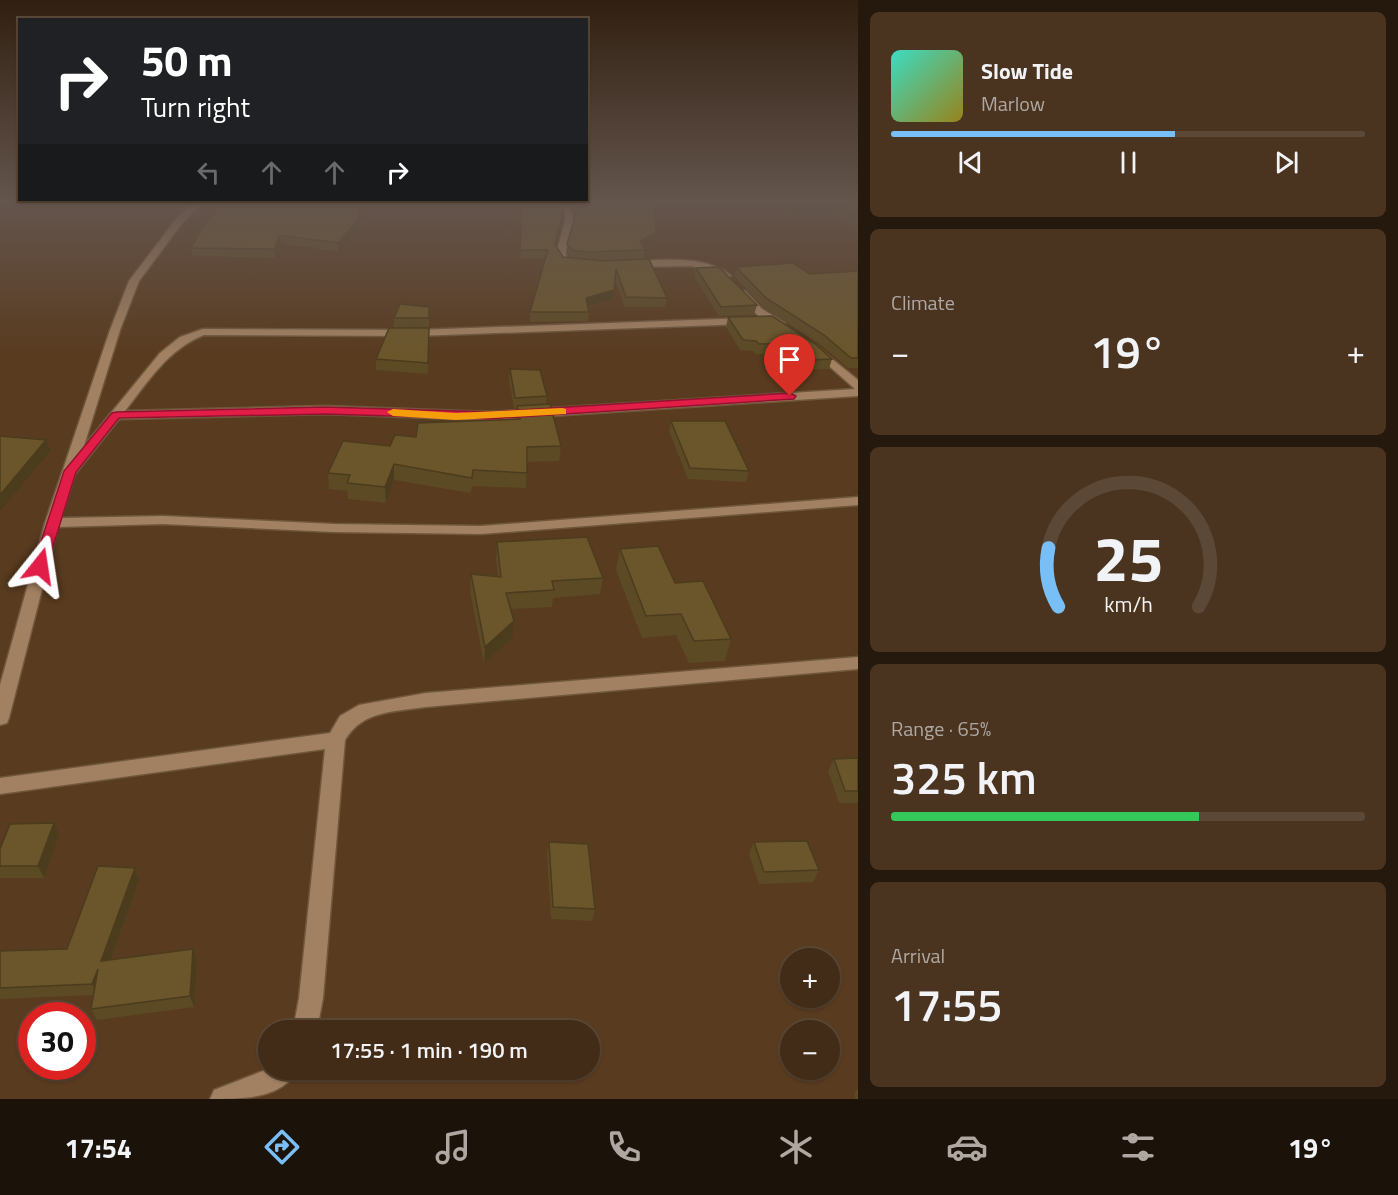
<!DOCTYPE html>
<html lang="en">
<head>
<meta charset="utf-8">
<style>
	:root { --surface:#432c17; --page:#4a3420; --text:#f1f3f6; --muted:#afa7a1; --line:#5b4836; --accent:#78bff8 }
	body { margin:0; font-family:"Titillium Web",sans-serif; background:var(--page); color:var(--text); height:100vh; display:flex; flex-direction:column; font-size:22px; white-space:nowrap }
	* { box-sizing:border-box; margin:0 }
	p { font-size:20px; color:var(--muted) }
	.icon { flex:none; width:33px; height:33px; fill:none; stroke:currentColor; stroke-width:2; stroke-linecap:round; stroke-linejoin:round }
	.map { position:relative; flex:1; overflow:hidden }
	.details { display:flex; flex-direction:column; gap:12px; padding:12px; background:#25180d; width:540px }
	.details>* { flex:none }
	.guide { position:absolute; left:18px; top:18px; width:570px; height:183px; border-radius:0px; box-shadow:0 2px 4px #0004,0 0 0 2px var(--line); background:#202124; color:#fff; overflow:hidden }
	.tools { position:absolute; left:780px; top:948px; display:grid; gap:12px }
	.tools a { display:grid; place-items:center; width:60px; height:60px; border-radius:50%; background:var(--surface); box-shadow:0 2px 4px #0004,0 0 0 2px var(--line); font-size:30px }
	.speed { position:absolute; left:18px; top:1002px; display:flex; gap:12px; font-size:30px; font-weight:700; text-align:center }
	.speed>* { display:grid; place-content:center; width:78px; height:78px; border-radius:50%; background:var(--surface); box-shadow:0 2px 4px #0004,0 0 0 2px var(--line); line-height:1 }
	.speed .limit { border:9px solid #d22; background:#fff; color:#111 }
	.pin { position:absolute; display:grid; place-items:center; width:51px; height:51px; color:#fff; margin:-62px -26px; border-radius:50% 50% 50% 0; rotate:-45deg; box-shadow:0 0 6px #0007 }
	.pin .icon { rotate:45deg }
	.me { position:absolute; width:66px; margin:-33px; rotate:15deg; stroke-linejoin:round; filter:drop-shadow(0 0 4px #0008) }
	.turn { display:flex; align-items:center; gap:21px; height:126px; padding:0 24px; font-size:27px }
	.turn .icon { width:78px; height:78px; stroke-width:2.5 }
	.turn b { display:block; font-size:42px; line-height:51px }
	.lanes { display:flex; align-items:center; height:57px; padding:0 24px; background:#0003; justify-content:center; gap:30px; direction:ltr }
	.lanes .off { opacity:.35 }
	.big { font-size:45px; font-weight:600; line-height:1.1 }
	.details .card { flex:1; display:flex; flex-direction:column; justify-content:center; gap:9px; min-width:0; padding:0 21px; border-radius:9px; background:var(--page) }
	.details .dial { align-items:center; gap:0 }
	.dial svg { height:156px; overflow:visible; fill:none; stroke:var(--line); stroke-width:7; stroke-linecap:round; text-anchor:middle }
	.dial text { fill:var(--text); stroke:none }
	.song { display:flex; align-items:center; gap:18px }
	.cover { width:72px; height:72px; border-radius:9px; background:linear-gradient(135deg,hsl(170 70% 55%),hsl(50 70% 35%)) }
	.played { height:6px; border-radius:3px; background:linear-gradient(90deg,var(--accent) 60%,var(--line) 60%) }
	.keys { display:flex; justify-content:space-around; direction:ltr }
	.heat { display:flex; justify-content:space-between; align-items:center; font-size:33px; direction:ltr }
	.charge { height:9px; border-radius:4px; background:linear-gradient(90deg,#34c759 65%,var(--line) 0) }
	.trip { position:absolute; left:258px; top:1020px; width:342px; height:60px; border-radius:30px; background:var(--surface); box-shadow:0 2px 4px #0004,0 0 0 2px var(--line); font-weight:600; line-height:60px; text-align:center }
	.tab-bar { display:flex; height:96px; justify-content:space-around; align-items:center; background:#1b1209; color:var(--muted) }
	.tab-bar .icon { width:42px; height:42px }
	.tab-bar .selected { color:var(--accent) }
	.tab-bar b { font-size:27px; color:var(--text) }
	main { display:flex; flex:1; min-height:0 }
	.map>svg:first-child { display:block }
</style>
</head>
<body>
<main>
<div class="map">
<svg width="858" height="1099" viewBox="0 0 858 1099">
	<rect width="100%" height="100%" fill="#593b1f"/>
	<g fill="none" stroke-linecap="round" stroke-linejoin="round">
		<!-- minor casing -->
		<g stroke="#6f573c" stroke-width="3">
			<path id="minor" d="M196,201H205L183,222L139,281L120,330L84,446L160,353L180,337L203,329L416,330L747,318L752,321L747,324L416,336L204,335C168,349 148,382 125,411L325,406L489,412L855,389L812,351L811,349L816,346L858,380V396L489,420L325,414L119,419L75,474L61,518L163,516L334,524L481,526L858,497V505L481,534L334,532L163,524L58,527L9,718L7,723L0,725V685L45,523L110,330L129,281L177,218Z
				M564,206H570L573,221L566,254L567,260L577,265L572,268L560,263L558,247L565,221Z
				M656,260C680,259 712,259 731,276L726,279L692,266L632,267L627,264L632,261Z
				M739,291H745L762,309L785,323V327C767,329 749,307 739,295Z
				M858,657V669L426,707C394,712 363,710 345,740L323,998L317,1030H293L299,998L325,749L0,794V778L330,733L340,716L359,705L426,693Z
				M268,1069L297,1070C282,1099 243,1099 210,1099L214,1090Z"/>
		</g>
		<!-- minor -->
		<use href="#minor" fill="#a28162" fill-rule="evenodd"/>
	</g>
	<!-- wall -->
	<path fill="#5c4a25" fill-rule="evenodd" d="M226,201H365L359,229L339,252L281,243L275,258L193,256L191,248Z
		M522,201H655L656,233L655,241L643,247L645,250L643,259L595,260L602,261L667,298L665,307H625L615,280L613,299L588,307L589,312L588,321L530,322V312L546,258L520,259ZM566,204L572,206L575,216L567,244L566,253L571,258L563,257L556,246L564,219L563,206Z
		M767,201H858V230L833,212L793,216Z
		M736,267L810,274L858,271V368H848L821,345L763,307L734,276Z
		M696,268L757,305L754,315L719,316L694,277Z
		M429,307V327L394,328V318Z
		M728,317L832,359L829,369L805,370L790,353L756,354L753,351L740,350L726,327Z
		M429,328L428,374L376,370V359Z
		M510,369L547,396L546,404L561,446L559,461L527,462L526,488L472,486L471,493L394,480L386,503L348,499L347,491L329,489L328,473L390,446L416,437L516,419L517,408H514L509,380Z
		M671,421L749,471L746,482L688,479L669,431Z
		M497,542L603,578L600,594L553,598L552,607L510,609L512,638L484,664L470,591L471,574L498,576L496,559Z
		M620,549L675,583L731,639L725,661L689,663L676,635L642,638L616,570Z
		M858,758V803H839L828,771L834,759Z
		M59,835L44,878H0V849Z
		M549,842L595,909L592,921L551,919L547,854Z
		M754,842L819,870L813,882L759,884L749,854Z
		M135,868L139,880L111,960L193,949L197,961L194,1007L97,1020L91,1009L94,995L0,999V951L67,949Z
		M858,1088V1099H856L854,1094Z"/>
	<!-- shaded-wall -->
	<path fill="#4b3c1e" d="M362,201H365L359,229L339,252L338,243Z
		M836,201L833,212L793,216L796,205Z
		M564,211V219L554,252L555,244Z
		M656,233L655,241L639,250L640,241Z
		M280,235L281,243L275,258L274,249Z
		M614,290L613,299L585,307L586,298Z
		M46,440L50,451L0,511V495Z
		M394,464V480L386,503L385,487Z
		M514,621L512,638L484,664L485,647Z
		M54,823L59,835L44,878L38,866Z
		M135,868L139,880L106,973L101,961Z
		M193,949L197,961L194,1007L190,996Z
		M98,969V995L92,984Z"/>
	<!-- building -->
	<path fill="#6b562b" stroke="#4b3c1e" stroke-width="1.5" d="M226,201H362L358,220L338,243L280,235L274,249L191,248L206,222Z
		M522,201H562L564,211L555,244L563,257L602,261L649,259L667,298L626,297L616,269L614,290L586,298L589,312H530L548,250H520Z
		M574,201H655L656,233L640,241L645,250L586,252L572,250L567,244L577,210Z
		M788,201H858V217L836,201L796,205Z
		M793,263L810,274L858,271V358H851L824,335L766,298L736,267Z
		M718,267L722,270L757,305L721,307L696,268Z
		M400,304L429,307V318H394Z
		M772,316L814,343L832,359L808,360L793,343L759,344L756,341L743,340L728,317Z
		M389,328H429L428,363L376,359Z
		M510,369L540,370L547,396L515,398Z
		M550,404L561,446L527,447V473L473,470L472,478L394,464L385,487L347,483L350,475L328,473L343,441L390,446L395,435L416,437L418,423L520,419L517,406Z
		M671,421H725L749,471L690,468Z
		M0,436L46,440L0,495Z
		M587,537L603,578L552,581L554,590L506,593L514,621L485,647L471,574L501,577L497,542Z
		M658,546L675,583L703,581L731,639L694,641L681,614L646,616L620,549Z
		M858,758V791H845L834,759Z
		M54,823L38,866H0V849L10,824Z
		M807,841L819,870L764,872L754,842Z
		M549,842L588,844L595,909L553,907Z
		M98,866L135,868L101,961L193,949L190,996L91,1009L98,969L92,984L0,988V951L67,949Z"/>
	<!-- sky -->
	<linearGradient id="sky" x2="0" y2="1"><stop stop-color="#312011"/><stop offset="0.57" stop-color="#64554d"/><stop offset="1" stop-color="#64554d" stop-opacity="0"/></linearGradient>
	<rect width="858" height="355" fill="url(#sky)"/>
	<!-- route -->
	<path fill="#e11d48" stroke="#92132f" stroke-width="1.5" d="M790,393L796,396L794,399L489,419L325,414L119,418L76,472L47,566L40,571L33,566L64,471L112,413L116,412L325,407L489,412Z"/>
	<!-- slow -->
	<path fill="#f59e0b" d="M562,408L566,409V414L456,420L393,416L387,412L393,409L456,413Z"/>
</svg>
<div class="tools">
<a>+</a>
<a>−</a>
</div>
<div class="speed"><div class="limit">30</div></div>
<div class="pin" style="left:790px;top:396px;background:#d93025"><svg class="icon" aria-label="arrive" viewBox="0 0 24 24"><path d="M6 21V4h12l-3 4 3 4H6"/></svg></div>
<svg class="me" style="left:40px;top:566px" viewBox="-20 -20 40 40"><path d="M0-17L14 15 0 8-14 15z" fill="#e11d48" stroke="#fff" stroke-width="4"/></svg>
<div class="trip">17:55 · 1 min · 190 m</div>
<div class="guide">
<div class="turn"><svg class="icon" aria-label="right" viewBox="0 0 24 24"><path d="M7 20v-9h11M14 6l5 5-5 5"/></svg><div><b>50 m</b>Turn right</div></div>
<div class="lanes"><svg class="icon off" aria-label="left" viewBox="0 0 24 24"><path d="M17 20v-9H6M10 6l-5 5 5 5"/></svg><svg class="icon off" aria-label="ahead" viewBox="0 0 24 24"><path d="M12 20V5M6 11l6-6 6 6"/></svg><svg class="icon off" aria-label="ahead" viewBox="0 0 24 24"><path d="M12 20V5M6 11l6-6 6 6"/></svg><svg class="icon" aria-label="right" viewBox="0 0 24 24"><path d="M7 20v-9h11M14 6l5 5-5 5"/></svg></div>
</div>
</div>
<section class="details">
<div class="card">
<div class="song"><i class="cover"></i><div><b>Slow Tide</b><p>Marlow</p></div></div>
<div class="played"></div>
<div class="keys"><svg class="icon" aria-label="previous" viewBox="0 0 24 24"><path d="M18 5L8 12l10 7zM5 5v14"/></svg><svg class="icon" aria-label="pause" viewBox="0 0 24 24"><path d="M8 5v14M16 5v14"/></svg><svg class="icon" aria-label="next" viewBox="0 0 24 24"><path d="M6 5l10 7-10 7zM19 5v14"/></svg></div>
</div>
<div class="card"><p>Climate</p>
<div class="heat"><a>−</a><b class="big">19°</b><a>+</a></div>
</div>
<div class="card dial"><svg viewBox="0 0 100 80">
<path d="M14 69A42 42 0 1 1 86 69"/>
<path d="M14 69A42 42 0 0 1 9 39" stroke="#78bff8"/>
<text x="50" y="56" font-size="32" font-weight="700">25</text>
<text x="50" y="72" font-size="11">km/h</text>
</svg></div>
<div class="card"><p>Range · 65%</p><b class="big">325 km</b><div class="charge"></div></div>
<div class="card"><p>Arrival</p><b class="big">17:55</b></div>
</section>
</main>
<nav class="tab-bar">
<b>17:54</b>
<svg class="icon selected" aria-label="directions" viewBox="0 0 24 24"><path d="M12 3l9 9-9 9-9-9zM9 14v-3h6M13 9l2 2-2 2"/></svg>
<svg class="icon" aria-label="music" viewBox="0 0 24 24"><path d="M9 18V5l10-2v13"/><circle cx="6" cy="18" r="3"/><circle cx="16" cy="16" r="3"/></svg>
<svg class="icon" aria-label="phone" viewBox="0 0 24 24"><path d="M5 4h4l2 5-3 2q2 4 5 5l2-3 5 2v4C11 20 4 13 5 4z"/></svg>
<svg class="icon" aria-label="climate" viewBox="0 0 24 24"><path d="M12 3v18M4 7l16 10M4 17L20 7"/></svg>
<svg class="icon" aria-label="car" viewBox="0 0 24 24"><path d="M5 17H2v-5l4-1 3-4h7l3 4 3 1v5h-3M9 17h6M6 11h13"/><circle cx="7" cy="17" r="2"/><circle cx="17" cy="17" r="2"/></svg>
<svg class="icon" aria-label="filters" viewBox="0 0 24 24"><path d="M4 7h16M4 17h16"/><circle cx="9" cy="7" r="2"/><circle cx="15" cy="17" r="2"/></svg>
<b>19°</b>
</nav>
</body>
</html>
